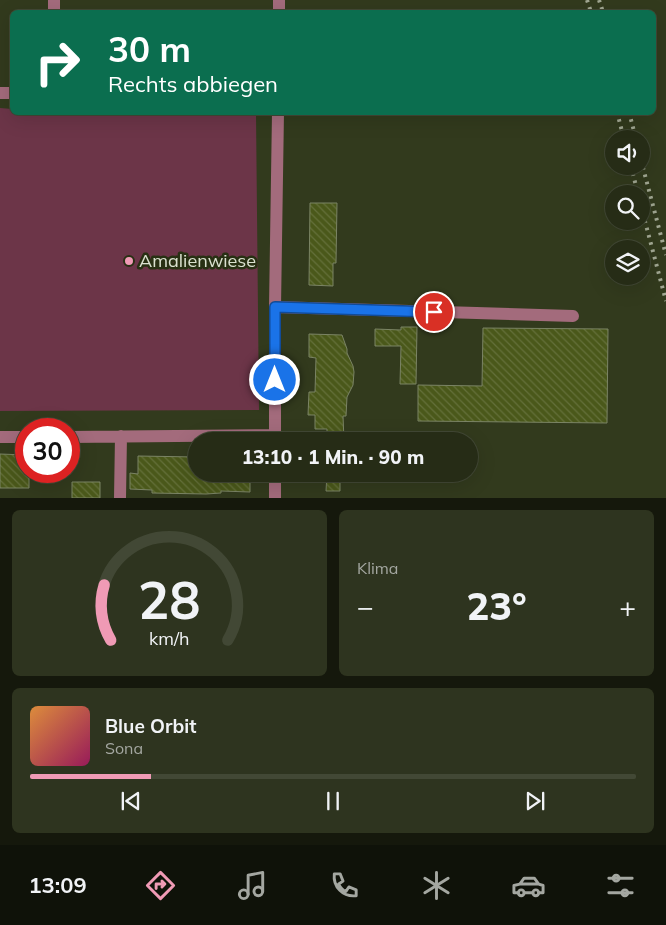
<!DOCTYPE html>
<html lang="de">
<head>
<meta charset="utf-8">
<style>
	:root { --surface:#262c16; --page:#2e341f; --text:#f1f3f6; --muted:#a4a7a1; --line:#424835; --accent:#f09ab5 }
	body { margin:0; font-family:Mulish,sans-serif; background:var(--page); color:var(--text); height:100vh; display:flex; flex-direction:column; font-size:19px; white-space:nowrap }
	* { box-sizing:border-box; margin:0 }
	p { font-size:16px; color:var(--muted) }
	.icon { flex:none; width:28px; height:28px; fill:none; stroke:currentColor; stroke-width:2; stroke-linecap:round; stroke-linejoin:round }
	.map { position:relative; height:498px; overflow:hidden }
	.side { display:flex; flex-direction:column; gap:12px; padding:12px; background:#15180c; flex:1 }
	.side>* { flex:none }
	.banner { position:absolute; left:10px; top:10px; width:646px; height:105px; border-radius:8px; box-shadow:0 5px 20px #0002,0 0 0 1px var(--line); background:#0b6e4f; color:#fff; overflow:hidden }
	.fabs { position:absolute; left:605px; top:130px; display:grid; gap:10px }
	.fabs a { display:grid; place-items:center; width:45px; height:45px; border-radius:50%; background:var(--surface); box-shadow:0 5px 20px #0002,0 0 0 1px var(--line); font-size:25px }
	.speed { position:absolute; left:15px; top:418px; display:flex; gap:10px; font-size:25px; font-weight:700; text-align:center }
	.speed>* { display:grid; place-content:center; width:65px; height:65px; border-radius:50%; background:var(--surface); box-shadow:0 5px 20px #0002,0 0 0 1px var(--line); line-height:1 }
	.speed .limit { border:8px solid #d22; background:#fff; color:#111 }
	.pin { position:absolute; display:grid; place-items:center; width:42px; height:42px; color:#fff; margin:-21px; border:2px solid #fff; border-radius:50%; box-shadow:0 1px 5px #0007 }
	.me { position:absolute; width:55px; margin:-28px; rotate:0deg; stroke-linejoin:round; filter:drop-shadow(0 0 4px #0008) }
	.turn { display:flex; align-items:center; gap:18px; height:105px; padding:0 15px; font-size:22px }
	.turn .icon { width:65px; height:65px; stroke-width:2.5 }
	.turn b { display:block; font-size:35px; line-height:42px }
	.big { font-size:38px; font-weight:800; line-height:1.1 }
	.side .card { flex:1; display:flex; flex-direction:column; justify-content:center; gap:8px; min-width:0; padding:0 18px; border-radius:8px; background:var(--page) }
	.side .dial { align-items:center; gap:0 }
	.dial svg { height:130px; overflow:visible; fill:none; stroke:var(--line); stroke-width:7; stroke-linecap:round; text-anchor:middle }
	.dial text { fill:var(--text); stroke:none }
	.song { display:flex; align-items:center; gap:15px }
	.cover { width:60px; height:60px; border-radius:8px; background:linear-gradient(135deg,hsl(30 70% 55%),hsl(330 70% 35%)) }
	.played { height:5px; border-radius:2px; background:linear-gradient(90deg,var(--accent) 20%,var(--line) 20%) }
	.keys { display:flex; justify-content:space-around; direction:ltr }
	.heat { display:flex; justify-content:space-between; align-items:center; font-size:28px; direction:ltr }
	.side .tiles { flex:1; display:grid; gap:12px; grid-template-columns:1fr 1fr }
	.card:last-child { grid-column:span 2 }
	.trip { position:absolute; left:188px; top:432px; width:290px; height:50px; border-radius:25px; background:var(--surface); box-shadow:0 5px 20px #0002,0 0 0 1px var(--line); font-weight:800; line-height:50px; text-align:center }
	.tab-bar { display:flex; height:80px; justify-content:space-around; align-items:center; background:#0f1209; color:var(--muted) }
	.tab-bar .icon { width:35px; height:35px }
	.tab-bar .current { color:var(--accent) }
	.tab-bar b { font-size:22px; color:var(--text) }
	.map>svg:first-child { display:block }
</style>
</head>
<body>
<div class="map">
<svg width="666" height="498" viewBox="0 0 666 498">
	<defs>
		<pattern id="building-back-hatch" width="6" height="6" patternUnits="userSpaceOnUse" patternTransform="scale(1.25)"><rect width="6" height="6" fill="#4a581a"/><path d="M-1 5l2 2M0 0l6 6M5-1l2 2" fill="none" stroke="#64703a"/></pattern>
	</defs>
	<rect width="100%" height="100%" fill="#323a1d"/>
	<!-- garden -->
	<path fill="#6c3548" d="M0,108L12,109V112L256,113L259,410L0,411Z"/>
	<!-- building -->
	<path fill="url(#building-back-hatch)" stroke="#7b8465" d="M310,203H337L336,263H333V286L309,285Z
		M401,327H417L416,384H400L401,346H375V329L401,330Z
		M483,328L608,329L607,423L418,421V385L482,386Z
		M309,334L342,335L347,349V353L353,366L354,372L353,385L347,397L346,416H343L344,441H327V429H315V415H308L309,392H315L316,358L309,357Z
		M0,454L26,455V471H29V488H0Z
		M138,456L196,457V474H242V476H250V492L221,491V493L206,494L152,493V490L130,489V473L138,474Z
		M327,474H340V491H326Z
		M72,482H100V498H72Z"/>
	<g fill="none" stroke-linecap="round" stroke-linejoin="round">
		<!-- minor -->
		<path stroke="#a36b7c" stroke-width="12" d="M54,12V0
			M279,12V0
			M0,93H12
			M275,307L573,316
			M0,437H26
			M69,437L275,435
			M275,441V307L278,112
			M120,498L121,436
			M275,498V474"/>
		<!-- rail -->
		<path stroke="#a1a792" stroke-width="4" stroke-dasharray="2.5 5" stroke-linecap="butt" d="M587,0L591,12
			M599,0L603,12
			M617,112L624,139
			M629,112L636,139
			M641,160L666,255
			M631,166L638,194
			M641,206L666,301"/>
	</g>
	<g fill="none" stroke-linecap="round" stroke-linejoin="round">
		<!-- route casing -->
		<g stroke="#114b97" stroke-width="12">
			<path id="route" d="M275,380V307L434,312"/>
		</g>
		<!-- route -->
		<use href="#route" stroke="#1a73e8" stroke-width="9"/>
	</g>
	<!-- markers -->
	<circle fill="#f09ab5" stroke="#283013" stroke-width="2" cx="129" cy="261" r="5"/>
	<g text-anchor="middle" stroke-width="5" stroke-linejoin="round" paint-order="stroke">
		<!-- poi labels -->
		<g font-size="18" fill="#dbe1d0" stroke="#283013" text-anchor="start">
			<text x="139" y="267">Amalienwiese</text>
		</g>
	</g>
</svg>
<div class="fabs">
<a><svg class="icon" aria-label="sound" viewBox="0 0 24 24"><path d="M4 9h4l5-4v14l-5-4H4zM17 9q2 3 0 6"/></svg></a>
<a><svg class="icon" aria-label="search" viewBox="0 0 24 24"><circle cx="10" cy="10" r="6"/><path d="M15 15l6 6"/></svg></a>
<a><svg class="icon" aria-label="layers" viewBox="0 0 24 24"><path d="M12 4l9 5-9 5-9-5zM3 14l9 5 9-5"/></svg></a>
</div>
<div class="speed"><div class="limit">30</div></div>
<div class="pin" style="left:434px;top:312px;background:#d93025"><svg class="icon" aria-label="arrive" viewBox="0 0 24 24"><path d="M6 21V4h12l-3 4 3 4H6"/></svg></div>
<svg class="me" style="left:275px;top:380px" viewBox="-20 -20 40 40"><circle r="17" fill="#1a73e8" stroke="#fff" stroke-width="3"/><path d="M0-11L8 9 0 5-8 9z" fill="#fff"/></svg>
<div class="trip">13:10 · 1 Min. · 90 m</div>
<div class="banner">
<div class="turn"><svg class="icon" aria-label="right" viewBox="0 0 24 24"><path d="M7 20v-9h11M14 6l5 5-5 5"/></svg><div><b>30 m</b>Rechts abbiegen</div></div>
</div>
</div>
<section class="side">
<div class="tiles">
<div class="card dial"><svg viewBox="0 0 100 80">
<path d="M14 69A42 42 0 1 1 86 69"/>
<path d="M14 69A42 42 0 0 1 10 35" stroke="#f09ab5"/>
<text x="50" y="56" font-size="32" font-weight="700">28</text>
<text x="50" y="72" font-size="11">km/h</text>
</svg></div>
<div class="card"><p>Klima</p>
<div class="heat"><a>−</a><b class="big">23°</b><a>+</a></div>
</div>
<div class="card">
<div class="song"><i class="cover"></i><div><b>Blue Orbit</b><p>Sona</p></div></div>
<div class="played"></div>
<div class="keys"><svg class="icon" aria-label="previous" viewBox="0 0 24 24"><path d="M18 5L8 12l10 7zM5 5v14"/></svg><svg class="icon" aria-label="pause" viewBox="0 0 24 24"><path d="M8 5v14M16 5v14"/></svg><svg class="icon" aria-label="next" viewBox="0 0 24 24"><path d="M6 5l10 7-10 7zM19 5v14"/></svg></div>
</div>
</div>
</section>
<nav class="tab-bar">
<b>13:09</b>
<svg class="icon current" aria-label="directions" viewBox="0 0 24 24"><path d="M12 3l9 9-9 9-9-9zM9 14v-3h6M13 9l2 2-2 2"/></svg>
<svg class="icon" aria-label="music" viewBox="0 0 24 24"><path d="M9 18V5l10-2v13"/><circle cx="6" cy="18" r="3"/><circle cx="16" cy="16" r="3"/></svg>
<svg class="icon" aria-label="phone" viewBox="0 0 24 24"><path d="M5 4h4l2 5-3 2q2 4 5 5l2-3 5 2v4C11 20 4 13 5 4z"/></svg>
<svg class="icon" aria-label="climate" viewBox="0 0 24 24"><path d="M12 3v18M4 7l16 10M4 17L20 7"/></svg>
<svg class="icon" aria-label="car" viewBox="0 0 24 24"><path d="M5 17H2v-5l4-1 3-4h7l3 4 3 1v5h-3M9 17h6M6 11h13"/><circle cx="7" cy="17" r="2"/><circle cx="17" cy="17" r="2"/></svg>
<svg class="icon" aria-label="filters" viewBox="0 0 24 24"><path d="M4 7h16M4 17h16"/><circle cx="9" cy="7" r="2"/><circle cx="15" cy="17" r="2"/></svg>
</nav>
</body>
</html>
